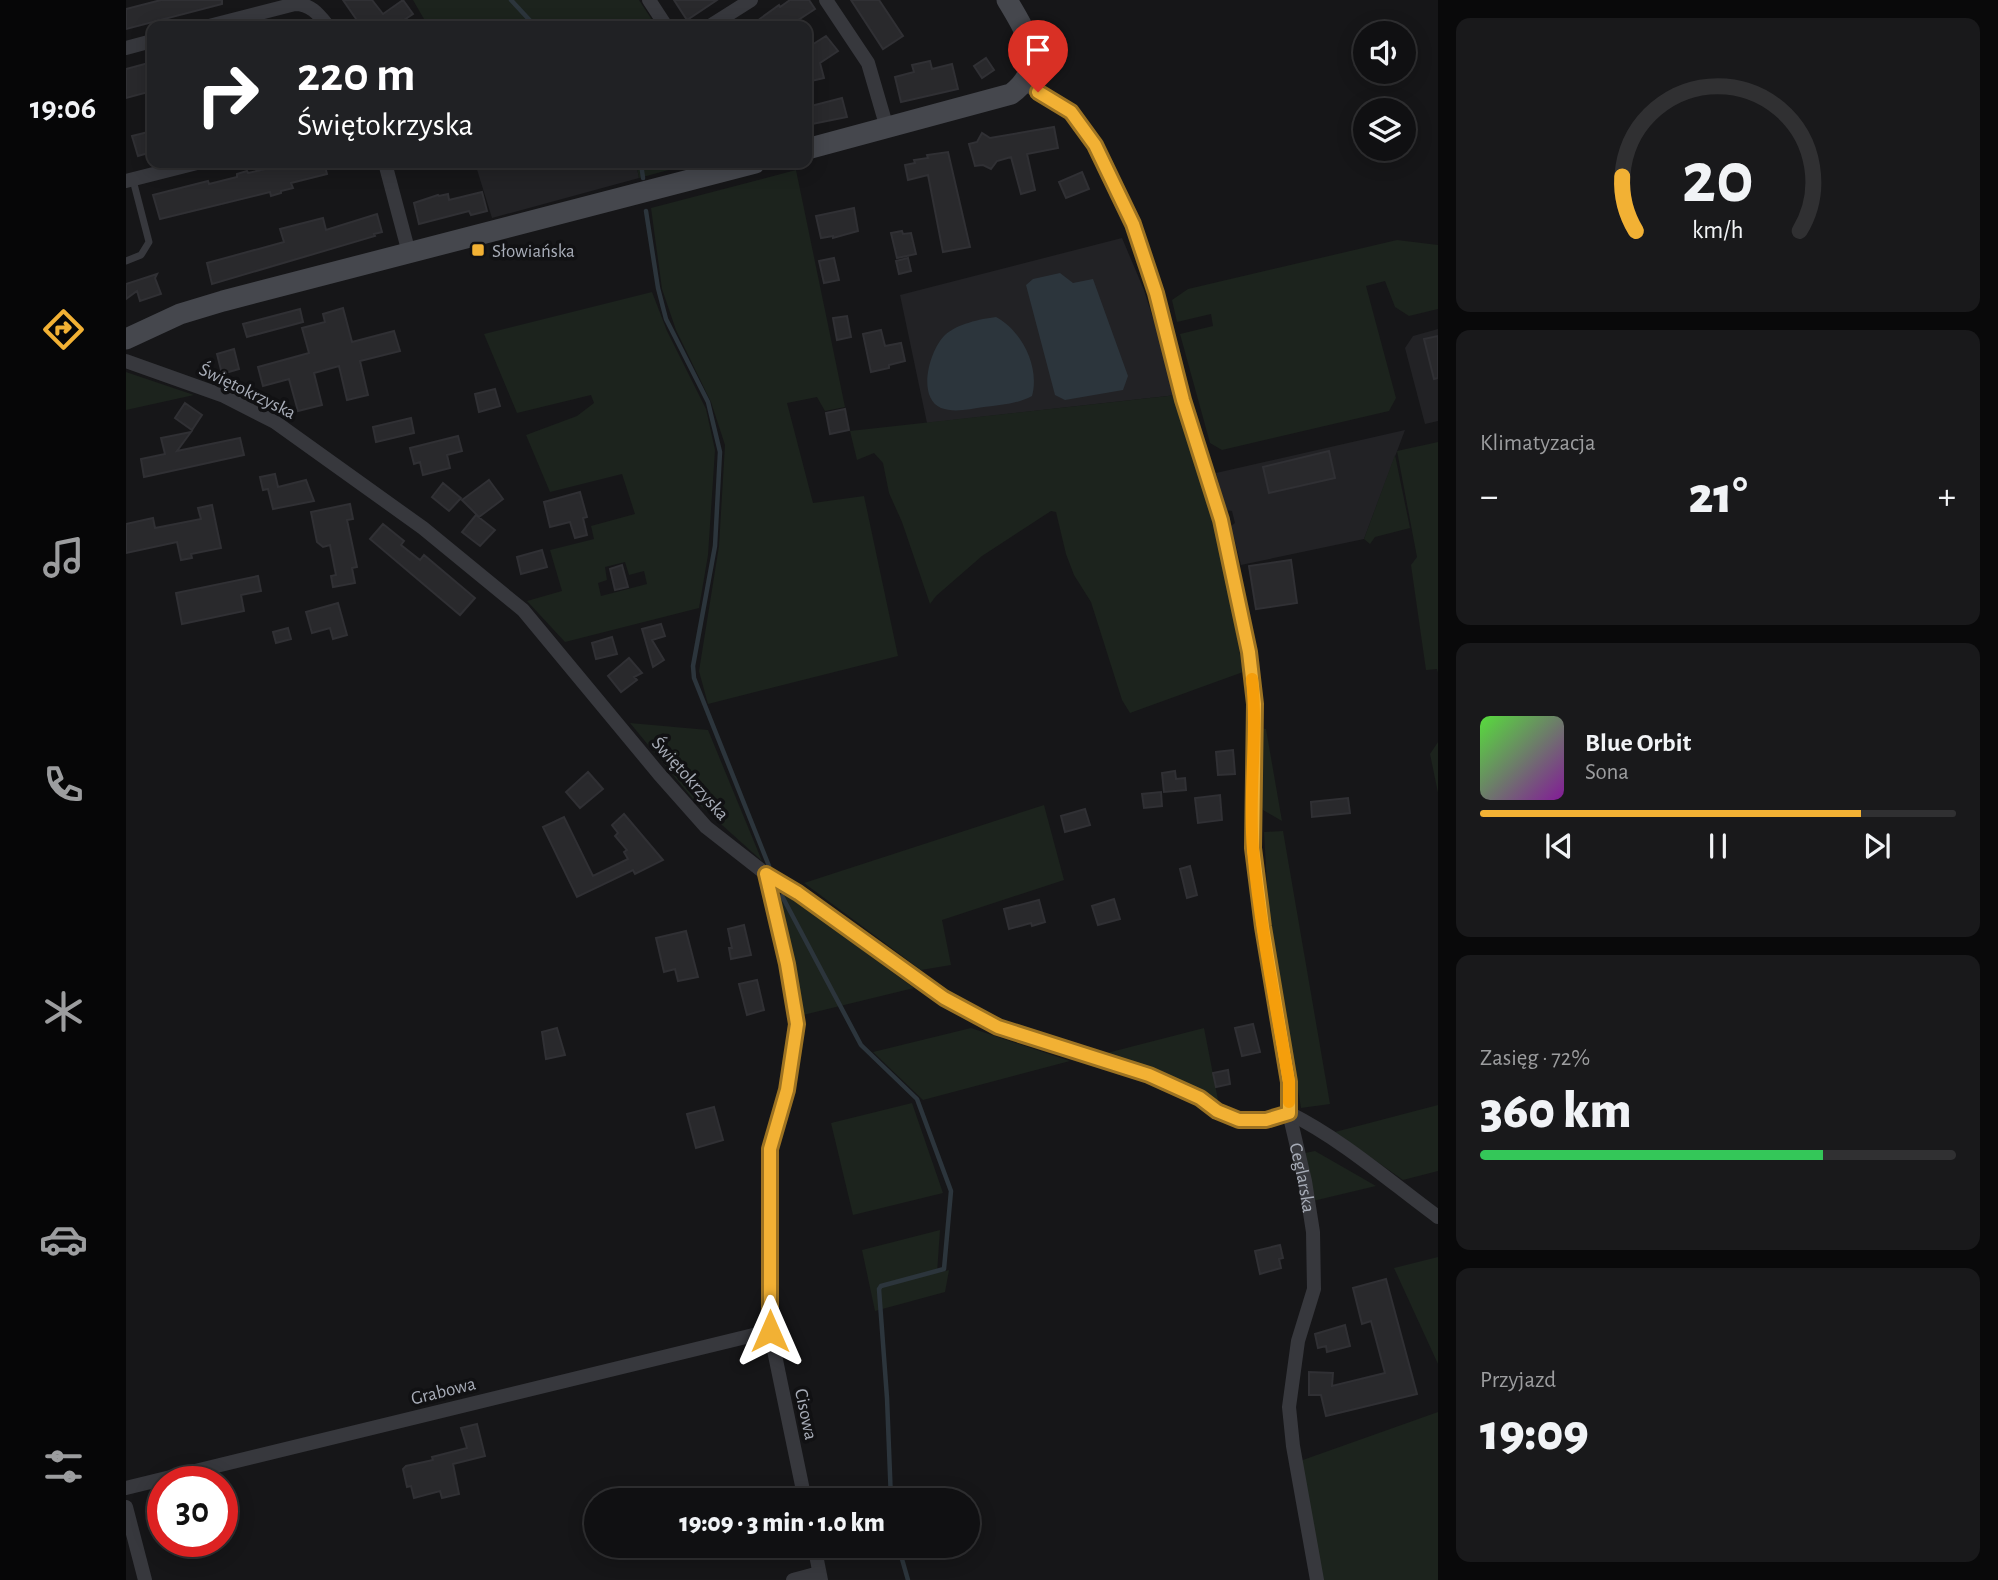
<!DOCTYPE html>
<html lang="pl">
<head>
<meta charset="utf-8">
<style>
	:root { --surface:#101012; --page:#19191b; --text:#f1f3f6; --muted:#9c9d9f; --line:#303032; --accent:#f2b134 }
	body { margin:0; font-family:"Alegreya Sans",sans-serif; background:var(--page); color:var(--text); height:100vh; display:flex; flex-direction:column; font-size:26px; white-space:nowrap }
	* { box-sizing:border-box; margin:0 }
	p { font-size:23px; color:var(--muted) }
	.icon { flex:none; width:38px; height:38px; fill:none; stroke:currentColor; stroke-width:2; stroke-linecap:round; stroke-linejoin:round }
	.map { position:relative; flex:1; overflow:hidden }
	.panel { display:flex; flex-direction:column; gap:18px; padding:18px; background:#09090a; width:560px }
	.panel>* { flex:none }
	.hud { position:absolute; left:21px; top:21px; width:665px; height:147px; border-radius:14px; box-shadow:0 4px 18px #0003,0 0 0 2px var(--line); background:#202124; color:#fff; overflow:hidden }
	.fabs { position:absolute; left:1227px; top:21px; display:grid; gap:14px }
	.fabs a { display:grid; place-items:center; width:63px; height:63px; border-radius:50%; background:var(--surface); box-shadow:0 4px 18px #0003,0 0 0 2px var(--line); font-size:35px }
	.speed { position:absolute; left:21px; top:1466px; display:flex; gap:14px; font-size:35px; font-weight:700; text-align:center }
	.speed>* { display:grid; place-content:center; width:91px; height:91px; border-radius:50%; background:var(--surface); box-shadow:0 4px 18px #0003,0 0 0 2px var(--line); line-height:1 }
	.speed .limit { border:10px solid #d22; background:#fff; color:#111 }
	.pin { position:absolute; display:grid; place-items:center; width:60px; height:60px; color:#fff; margin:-72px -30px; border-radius:50% 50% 50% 0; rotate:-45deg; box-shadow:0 0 7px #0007 }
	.pin .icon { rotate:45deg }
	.me { position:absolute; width:77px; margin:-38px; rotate:0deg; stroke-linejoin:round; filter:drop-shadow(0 0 5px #0008) }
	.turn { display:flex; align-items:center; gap:24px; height:147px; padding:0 35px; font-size:32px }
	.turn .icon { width:91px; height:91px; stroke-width:2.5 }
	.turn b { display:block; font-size:49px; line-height:60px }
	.big { font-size:52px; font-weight:800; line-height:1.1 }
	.panel .tile { flex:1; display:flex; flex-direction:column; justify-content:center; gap:10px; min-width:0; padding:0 24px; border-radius:14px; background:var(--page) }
	.panel .dial { align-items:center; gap:0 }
	.dial svg { height:182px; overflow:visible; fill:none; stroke:var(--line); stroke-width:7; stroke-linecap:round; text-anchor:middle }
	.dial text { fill:var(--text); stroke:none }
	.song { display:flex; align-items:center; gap:21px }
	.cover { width:84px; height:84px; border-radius:10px; background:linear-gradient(135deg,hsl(110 70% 55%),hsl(290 70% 35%)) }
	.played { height:7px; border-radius:4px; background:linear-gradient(90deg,var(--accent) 80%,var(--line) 80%) }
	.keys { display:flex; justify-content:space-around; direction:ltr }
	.heat { display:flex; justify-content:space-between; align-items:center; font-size:38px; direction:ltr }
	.charge { height:10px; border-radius:5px; background:linear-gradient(90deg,#34c759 72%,var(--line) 0) }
	.trip { position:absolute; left:458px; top:1488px; width:396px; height:70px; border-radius:35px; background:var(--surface); box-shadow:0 4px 18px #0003,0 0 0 2px var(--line); font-weight:800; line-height:70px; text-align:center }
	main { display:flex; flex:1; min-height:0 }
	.menu { display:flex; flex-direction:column; width:126px; justify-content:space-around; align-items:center; background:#060607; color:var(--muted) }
	.menu .icon { width:49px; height:49px }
	.menu .current { color:var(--accent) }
	.menu b { font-size:32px; color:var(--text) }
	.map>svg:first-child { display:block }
</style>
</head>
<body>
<main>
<nav class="menu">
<b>19:06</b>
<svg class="icon current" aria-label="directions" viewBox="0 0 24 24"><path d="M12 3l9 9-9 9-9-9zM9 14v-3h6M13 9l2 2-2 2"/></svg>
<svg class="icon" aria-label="music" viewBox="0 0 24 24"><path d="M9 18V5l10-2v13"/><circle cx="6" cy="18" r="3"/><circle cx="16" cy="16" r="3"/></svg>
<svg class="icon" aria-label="phone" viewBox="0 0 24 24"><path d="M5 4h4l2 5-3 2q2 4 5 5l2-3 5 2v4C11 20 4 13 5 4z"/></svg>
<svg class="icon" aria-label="climate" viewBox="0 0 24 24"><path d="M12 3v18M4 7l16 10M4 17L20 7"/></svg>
<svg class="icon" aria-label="car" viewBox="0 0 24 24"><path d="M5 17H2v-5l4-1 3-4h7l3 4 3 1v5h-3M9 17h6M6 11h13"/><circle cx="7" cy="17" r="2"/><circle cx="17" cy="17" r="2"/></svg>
<svg class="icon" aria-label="filters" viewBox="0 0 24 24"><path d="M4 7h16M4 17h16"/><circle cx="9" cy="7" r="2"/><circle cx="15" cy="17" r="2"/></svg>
</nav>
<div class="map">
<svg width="1312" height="1580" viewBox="0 0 1312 1580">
	<rect width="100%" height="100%" fill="#161618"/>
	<!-- built -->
	<path fill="#222225" d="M349,163H510L513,178L366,218Z
		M996,238L1018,290L1051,395L801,423L774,295Z
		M1312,329V421L1299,424L1279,348L1287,336Z
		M1279,430L1238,539L1115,565L1105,526L1109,523L1106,511L1100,510L1090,473Z"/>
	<!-- green -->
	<path fill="#1c231d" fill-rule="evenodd" d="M287,0H513L530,26H302Z
		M510,163H548L550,168L513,178Z
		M670,170L719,407L699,411L691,397L661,403L687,503L738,496L772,656L582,704L573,671L593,546L599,445L585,402L550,330L536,289L525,208Z
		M1271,240L1312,245V309L1283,316L1269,307L1259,281L1240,286L1270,398L1263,411L1096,450L1084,443L1054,334L1087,326L1085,314L1051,322L1046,300L1062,289Z
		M526,292L541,331L580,409L589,450L582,555L573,608L439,642L401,601L436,591L424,550L468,539L465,526L509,514L496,474L424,492L400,435L451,416L468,403L465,395L391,413L358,334ZM499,562L503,575L518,571L521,584L475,596L472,583L481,580L479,567Z
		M0,372L68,395L0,410Z
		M1051,395L1087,513L1097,558L1117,672L1004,713L996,700L965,602L948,575L940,554L930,512L925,511L856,556L810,596L804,604L776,522L763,493L757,463L748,453L731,460L724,431Z
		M1312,442V673L1311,669L1300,670L1285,565L1291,557L1271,451Z
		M1269,455L1284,528L1249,537L1244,544L1238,539Z
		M504,723L582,730L636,861L566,798Z
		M1133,728L1140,729L1156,821L1137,810L1133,799Z
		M1312,742V793L1304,754Z
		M918,805L938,880L816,920L825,965L795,970L678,883Z
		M1157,831L1204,1104L1175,1108L1142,903L1138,832Z
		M661,894L788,988L677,1015L649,903L651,898Z
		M845,1028L944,1061L797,1100L747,1052Z
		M1078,1028L1093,1105L981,1053Z
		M786,1103L817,1193L727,1215L705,1123Z
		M1312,1105V1171L1277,1180L1209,1132Z
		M1189,1151L1250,1186L1187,1201L1179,1153Z
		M814,1230L811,1273L823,1270L819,1292L749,1311L736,1250Z
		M1312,1257V1364L1268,1268Z
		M1312,1412V1580H1196L1174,1461Z"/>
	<!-- water -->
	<path fill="#2c353c" d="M934,273L947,283L967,279L1002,376L997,390L939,400L929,395L900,285L907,279Z
		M870,317C896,331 914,367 906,396C891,404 875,405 858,407C844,409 828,413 815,408C790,397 804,349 819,335C831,324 854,319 870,317Z"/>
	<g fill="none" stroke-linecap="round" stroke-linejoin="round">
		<!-- stream -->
		<path stroke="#2c353c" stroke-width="4.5" d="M385,0L409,26
			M515,163L517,178
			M520,211L532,288L540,319L582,402L594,452L589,546L567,666L568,678L643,866
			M656,896L735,1045L791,1099L825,1191L818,1269L755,1286L753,1289L761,1398L765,1500
			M772,1545L782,1580"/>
	</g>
	<!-- building -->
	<path fill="#29292c" stroke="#303034" stroke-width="2" d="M35,0H96V4L0,29V9Z
		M217,0H246L257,14L277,0L287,14L269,26H235Z
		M548,0H591L561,20Z
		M664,0H683L689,9L663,26H624L653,5L654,7Z
		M725,0H753L777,36L757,49Z
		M700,36L712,51L694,63L698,78L681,82V48Z
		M860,58L868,70L856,78L848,66Z
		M804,61L806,69L826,64L832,89L775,102L769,77L788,72L786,65Z
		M26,62V91L0,98V69Z
		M716,98L721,117L681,125V107Z
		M928,127L932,148L901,154L909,190L895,194L885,157L871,161L865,169L857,165L849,166L843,144L851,142L856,133L864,138Z
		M26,131V152L12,156L6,136Z
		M822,152L844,247L817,252L802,175L782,180L779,165L789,163L788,160L802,158L801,155Z
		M154,163H198L201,174L165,183L167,188L155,191V193L145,196L144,192L34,219L27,195L82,181L83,184L111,177V174L121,171L122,173L148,167V165Z
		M956,172L963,189L940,198L933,182Z
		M356,192L361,211L345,215L343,211L293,224L288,203L312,195L313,196L322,194L323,200Z
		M728,208L732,231L707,238V236L695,238L690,216Z
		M251,214L256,232L248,234L249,236L86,284L81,263L158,242L154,229L197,218L200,230Z
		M776,231L777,234L785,233L790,254L771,258L765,233Z
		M708,258L713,280L698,283L693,261Z
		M782,258L785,271L773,274L770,261Z
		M31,274L29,278L35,294L14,301L11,291L0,299V284Z
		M217,308L226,342L268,331L274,351L234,361L242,395L221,400L213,366L188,373L196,405L172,411L163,379L137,386L132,367L183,353L176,328L199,322L197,314Z
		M174,309L177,322L121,337L117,324Z
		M721,316L725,337L711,340L707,318Z
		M755,330L759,346L775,343L779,361L763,365V368L745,372L737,334Z
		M1312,336V378L1308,379L1298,339Z
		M108,349L113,369L96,374L91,354Z
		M369,389L374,406L353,412L349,394Z
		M59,403L76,415L66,430L49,418Z
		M719,409L723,430L704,434L700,413Z
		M285,418L288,433L250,442L247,427Z
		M65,432L51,451L114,438L118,455L18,477L15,459L39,454L35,438Z
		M332,436L336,451L321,455L324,468L297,475L294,462L288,464L284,448Z
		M1203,451L1209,478L1143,493L1137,467Z
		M149,474L152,487L180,480L188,501L147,509L142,489L137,490L134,477Z
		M363,480L377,499L353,517L336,500Z
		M317,483L335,498L323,511L306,497Z
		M454,492L461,517L457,518L461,535L449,538L444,522L424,527L418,502Z
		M224,504L227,519L221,520L231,567L226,568L229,583L207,587L205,576L210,575L204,545L197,547L191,542L185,512Z
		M86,505L95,548L65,554L66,558L55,560L51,542L0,553V524L27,518L29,528L75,519L72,508Z
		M350,515L369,530L354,546L336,532Z
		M257,524L278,541L275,545L294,560L298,555L349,598L334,615L244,539Z
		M416,550L421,567L395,574L391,557Z
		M1165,560L1171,603L1130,609L1123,566Z
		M496,565L502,587L489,590L484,569Z
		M132,576L135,591L115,595L118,611L56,624L50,593Z
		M212,603L221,635L207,639L204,628L186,633L180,612Z
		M535,624L539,636L526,640L538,660L527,667L516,629Z
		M162,628L165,639L150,643L147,632Z
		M486,637L491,654L470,659L466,643Z
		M503,658L516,673L508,677L511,680L495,692L482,676Z
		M1107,750L1109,774L1092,775L1090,752Z
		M1049,771L1050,779L1059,778L1060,790L1038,792L1036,773Z
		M462,772L477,789L454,808L440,792Z
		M1035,792L1036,806L1018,808L1016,794Z
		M1094,795L1096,820L1072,823L1069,798Z
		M1222,798L1224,813L1186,817L1185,802Z
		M959,809L964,825L939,832L935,816Z
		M498,814L537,860L509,874L507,870L451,897L417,827L438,817L467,876L502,859L498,852L501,850L489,836L492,833L486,825Z
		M1064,866L1071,895L1061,898L1054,869Z
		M988,899L994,919L972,925L966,906Z
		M913,900L919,922L906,926L905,923L883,929L878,909Z
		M618,925L625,955L605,959L603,948H606L602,929Z
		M560,931L572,977L552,981L549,969L538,972L530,938Z
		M631,980L638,1010L621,1015L613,984Z
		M1127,1024L1134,1052L1116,1056L1109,1028Z
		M431,1028L439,1055L420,1059L416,1032Z
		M1102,1070L1104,1084L1090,1087L1087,1073Z
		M588,1107L597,1140L570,1148L561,1114Z
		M1154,1245L1157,1258L1153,1259L1155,1268L1134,1274L1129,1251Z
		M1260,1279L1291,1394L1200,1416L1195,1395H1183V1372L1207,1373L1206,1386L1259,1373L1245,1321L1236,1324L1227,1288Z
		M1219,1325L1224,1346L1201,1352L1200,1346L1192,1348L1189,1334Z
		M351,1424L359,1456L327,1464L333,1494L316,1498L314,1491L288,1498L285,1486L281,1487L277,1469L280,1466L307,1460L306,1457L341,1448L335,1428Z"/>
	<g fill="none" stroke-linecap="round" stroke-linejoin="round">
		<!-- lane -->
		<path stroke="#37383d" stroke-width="7" d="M0,261L15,255L23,242L7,180"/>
		<!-- street -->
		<g stroke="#37383d" stroke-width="14">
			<path d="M523,0L540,26"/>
			<path d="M700,0L742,63L761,128"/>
			<path d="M83,26L169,4C185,4 193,15 202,26"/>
			<path d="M584,26L625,0"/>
			<path d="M0,48L26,41"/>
			<path id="s1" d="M898,83L945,112L951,121L969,145L1007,224L1030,294L1057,400L1095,520L1123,652L1129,704L1127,848L1137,927L1163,1082V1113L1179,1181L1187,1232L1188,1289L1172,1341L1163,1407L1167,1446L1191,1580"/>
			<path d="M259,163L283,253"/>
			<path d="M0,181L71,163"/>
			<path d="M0,361L98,396L149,422L297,528L397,610L533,774L580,827L640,874L672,893L818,998L872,1027L1023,1075L1074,1098L1091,1111L1113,1120H1140L1163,1113C1217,1140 1263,1181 1312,1217"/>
			<path d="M640,874L661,964L671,1024L661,1090L644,1149V1331L679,1500"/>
			<path d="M0,1488L644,1331"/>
			<path d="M0,1507L19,1580"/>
			<path d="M688,1545L695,1580"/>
			<path d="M667,1580L693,1573"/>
		</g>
		<!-- secondary -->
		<path stroke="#45474d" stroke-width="21" d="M681,149L885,94C923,66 900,32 881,0
			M0,339L54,314L97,301L629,163"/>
	</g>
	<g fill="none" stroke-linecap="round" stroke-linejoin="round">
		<!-- route casing -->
		<g stroke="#9d7322" stroke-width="18">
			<path id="route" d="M644,1331V1149L661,1090L671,1024L661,964L640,874L672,893L818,998L872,1027L1023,1075L1074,1098L1091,1111L1113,1120H1140L1163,1113V1082L1137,927L1127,848L1129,704L1123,652L1095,520L1057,400L1030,293L1007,224L969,145L945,112L912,92"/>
		</g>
		<!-- route -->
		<use href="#route" stroke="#f2b134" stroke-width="12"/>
		<!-- slow -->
		<path stroke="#f59e0b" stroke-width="12" d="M1126,679C1132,736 1122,793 1127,850C1134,927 1150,1005 1163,1082V1102"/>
	</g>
	<!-- markers -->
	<rect fill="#f2b134" stroke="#111113" stroke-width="2.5" x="345" y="243" width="14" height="14" rx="3.5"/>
	<g text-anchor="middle" stroke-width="7" stroke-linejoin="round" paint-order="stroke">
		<!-- poi labels -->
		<g font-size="19" fill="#a8adb8" stroke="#111113" text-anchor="start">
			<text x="366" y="257">Słowiańska</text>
		</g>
		<!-- street labels -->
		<g font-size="19" fill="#a8adb8" stroke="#111113">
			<text transform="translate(122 390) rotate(26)" y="7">Świętokrzyska</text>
			<text transform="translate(565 778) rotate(48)" y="7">Świętokrzyska</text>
			<text dy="7" stroke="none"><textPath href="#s1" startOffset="1158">Ceglarska</textPath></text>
			<text transform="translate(317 1390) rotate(-14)" y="7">Grabowa</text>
			<text transform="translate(681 1414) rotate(78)" y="7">Cisowa</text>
		</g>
	</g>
</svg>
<div class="fabs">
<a><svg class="icon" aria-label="sound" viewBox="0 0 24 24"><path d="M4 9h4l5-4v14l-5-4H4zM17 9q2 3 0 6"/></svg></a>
<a><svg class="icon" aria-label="layers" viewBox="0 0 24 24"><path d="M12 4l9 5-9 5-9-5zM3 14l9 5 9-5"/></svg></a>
</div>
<div class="speed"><div class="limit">30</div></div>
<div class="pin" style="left:912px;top:92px;background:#d93025"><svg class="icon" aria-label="arrive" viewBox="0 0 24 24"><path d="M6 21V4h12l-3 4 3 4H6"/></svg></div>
<svg class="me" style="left:644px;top:1331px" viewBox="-20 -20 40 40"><path d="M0-17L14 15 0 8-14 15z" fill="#f2b134" stroke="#fff" stroke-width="4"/></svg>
<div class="trip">19:09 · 3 min · 1.0 km</div>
<div class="hud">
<div class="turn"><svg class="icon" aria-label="right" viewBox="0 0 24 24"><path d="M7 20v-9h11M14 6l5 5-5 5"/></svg><div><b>220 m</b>Świętokrzyska</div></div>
</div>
</div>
<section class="panel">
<div class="tile dial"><svg viewBox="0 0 100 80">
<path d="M14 69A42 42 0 1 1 86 69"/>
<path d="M14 69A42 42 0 0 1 8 45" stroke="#f2b134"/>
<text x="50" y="56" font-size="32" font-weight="700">20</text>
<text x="50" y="72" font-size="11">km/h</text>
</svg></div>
<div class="tile"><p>Klimatyzacja</p>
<div class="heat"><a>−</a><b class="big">21°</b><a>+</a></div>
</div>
<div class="tile">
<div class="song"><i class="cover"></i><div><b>Blue Orbit</b><p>Sona</p></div></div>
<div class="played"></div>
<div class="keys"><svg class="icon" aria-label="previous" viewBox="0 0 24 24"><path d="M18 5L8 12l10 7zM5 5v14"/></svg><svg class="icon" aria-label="pause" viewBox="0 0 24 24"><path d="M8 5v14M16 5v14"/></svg><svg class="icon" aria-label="next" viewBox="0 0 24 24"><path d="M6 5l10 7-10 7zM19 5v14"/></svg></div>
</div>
<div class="tile"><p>Zasięg · 72%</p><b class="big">360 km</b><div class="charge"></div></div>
<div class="tile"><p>Przyjazd</p><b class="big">19:09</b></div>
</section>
</main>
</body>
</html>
